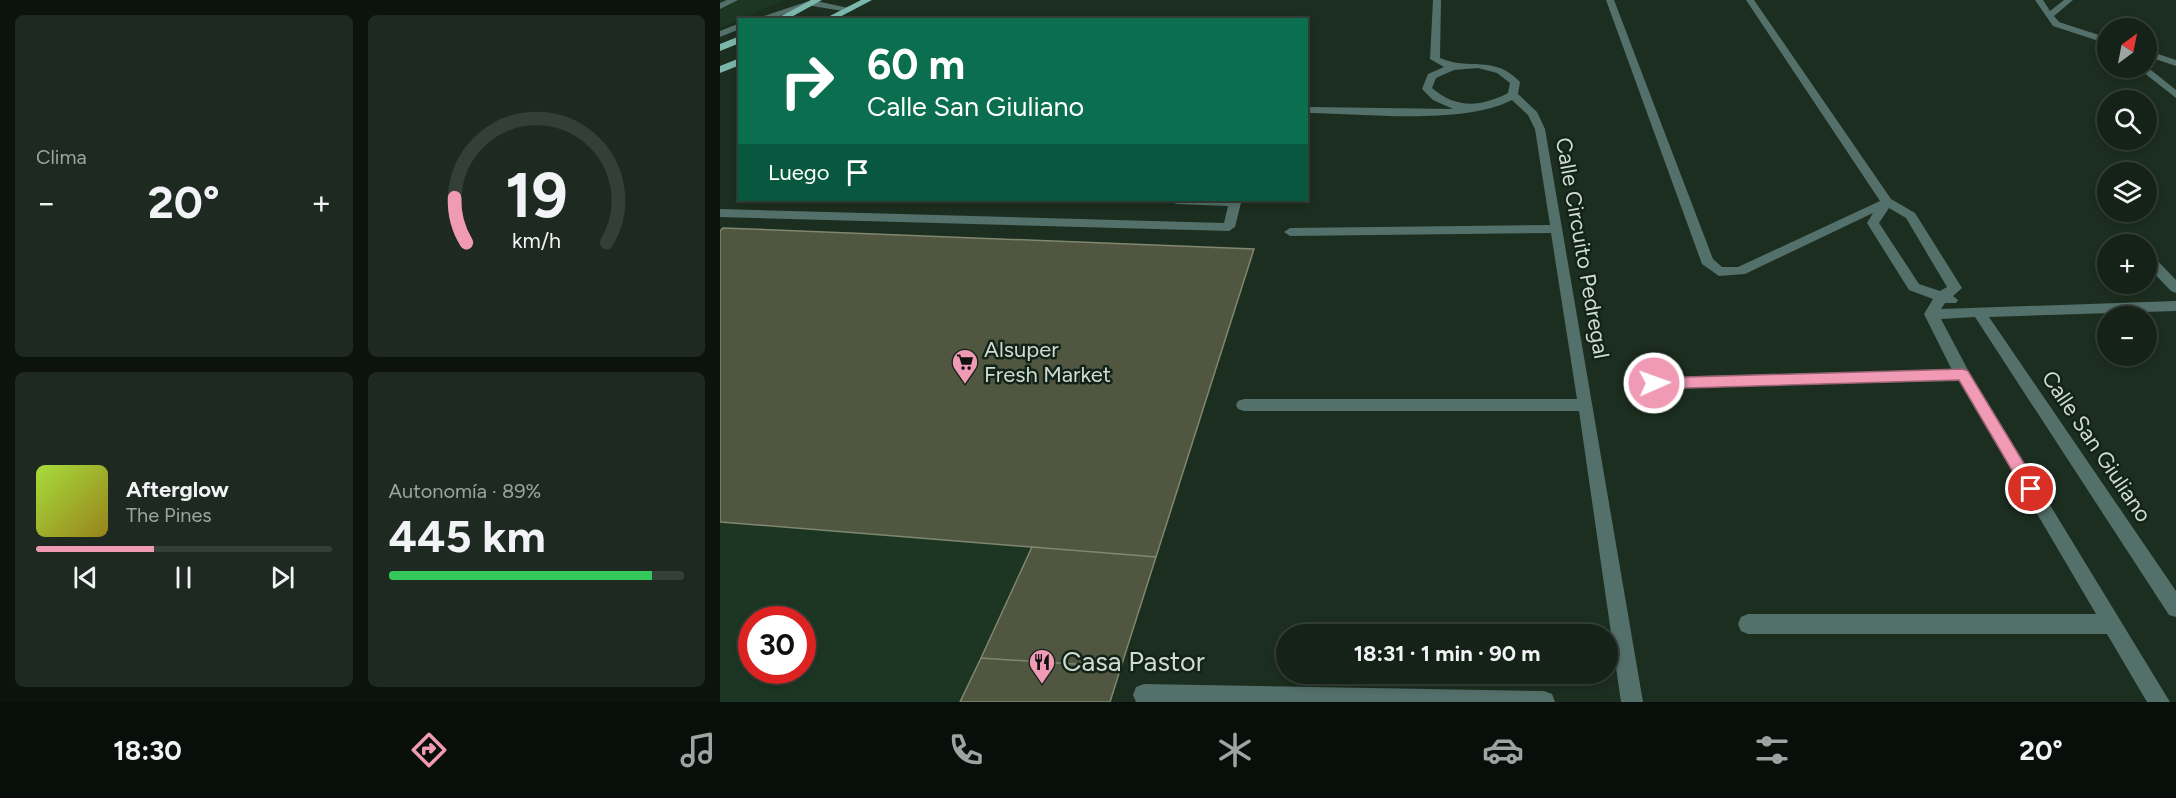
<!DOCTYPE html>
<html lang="es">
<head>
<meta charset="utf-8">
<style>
	:root { --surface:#152218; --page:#1e2a21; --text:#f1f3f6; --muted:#9da4a2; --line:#343f37; --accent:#f09ab5 }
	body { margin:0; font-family:Figtree,sans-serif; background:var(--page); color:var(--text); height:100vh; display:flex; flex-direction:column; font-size:22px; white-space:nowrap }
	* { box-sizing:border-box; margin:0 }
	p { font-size:20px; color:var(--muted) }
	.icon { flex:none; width:33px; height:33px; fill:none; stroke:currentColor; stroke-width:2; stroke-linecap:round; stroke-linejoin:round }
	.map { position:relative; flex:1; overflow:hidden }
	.drawer { display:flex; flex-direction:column; gap:15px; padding:15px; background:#0c130d; width:720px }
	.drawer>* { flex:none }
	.hud { position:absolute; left:18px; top:18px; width:570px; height:183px; border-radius:0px; box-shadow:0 3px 9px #0003,0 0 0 2px var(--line); background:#0b6e4f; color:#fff; overflow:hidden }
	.needle { width:39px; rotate:32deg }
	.tools { position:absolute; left:1377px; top:18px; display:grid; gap:12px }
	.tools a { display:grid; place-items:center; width:60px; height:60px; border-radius:50%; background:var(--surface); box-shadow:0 3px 9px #0003,0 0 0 2px var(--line); font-size:30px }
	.speed { position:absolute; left:18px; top:606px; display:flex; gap:12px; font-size:30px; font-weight:700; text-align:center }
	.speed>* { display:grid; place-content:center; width:78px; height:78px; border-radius:50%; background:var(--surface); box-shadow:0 3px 9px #0003,0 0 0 2px var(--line); line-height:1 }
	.speed .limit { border:9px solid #d22; background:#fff; color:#111 }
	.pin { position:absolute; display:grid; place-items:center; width:51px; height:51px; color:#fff; margin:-26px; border:3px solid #fff; border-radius:50%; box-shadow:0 2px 6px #0007 }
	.me { position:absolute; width:66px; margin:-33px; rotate:88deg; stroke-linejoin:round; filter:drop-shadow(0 0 4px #0008) }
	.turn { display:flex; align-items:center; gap:21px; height:126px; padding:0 30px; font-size:27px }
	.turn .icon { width:78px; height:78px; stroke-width:2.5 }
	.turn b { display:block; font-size:42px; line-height:51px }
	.then { display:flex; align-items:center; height:57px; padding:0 30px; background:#0003; gap:12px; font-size:22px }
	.big { font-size:45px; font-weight:700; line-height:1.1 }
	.drawer .widget { flex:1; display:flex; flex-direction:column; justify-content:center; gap:9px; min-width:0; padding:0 21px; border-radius:9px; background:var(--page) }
	.drawer .dial { align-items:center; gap:0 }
	.dial svg { height:156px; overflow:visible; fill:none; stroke:var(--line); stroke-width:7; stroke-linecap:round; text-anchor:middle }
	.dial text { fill:var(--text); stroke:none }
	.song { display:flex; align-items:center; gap:18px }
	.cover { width:72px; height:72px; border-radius:9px; background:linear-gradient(135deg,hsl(80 70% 55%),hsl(50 70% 35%)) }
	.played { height:6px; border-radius:3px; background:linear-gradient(90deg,var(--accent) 40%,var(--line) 40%) }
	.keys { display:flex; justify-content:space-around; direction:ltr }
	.heat { display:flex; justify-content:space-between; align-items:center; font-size:33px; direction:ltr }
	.charge { height:9px; border-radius:4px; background:linear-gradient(90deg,#34c759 89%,var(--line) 0) }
	.drawer .tiles { flex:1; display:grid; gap:15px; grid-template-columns:repeat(2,1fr) }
	.trip { position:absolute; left:556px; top:624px; width:342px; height:60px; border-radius:30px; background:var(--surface); box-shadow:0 3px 9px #0003,0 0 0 2px var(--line); font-weight:700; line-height:60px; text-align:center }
	.dock { display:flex; height:96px; justify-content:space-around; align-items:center; background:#080e0a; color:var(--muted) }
	.dock .icon { width:42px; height:42px }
	.dock .on { color:var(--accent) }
	.dock b { font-size:27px; color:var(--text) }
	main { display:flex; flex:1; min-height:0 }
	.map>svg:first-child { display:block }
</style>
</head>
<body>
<main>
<section class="drawer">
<div class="tiles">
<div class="widget"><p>Clima</p>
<div class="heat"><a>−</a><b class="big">20°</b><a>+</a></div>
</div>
<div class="widget dial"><svg viewBox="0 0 100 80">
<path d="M14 69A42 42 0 1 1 86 69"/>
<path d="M14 69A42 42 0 0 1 8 46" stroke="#f09ab5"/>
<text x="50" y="56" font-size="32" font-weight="700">19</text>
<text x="50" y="72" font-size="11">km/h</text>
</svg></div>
<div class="widget">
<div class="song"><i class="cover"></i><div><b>Afterglow</b><p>The Pines</p></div></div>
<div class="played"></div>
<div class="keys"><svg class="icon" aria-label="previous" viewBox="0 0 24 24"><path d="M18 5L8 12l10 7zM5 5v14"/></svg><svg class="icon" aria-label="pause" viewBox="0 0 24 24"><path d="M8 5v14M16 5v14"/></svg><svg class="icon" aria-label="next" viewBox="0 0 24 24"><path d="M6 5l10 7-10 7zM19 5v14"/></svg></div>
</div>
<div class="widget"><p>Autonomía · 89%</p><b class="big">445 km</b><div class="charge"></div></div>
</div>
</section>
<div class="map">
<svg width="1456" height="702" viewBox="0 0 1456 702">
	<rect width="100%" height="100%" fill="#1c2e20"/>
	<!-- built -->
	<path fill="#1d3623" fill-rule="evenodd" d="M0,0H65L0,28Z
		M3,228L534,249L390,702H0V231ZM32,620H82V670H32Z"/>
	<!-- building -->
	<path fill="#505640" stroke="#80876f" stroke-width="1.5" d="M3,228L534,249L436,557L0,522V231Z
		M312,547L436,557L401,667L261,658Z
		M261,658L401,667L390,702H240Z"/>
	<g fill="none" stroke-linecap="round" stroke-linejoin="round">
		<!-- minor -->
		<path fill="#54706a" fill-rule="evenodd" d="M7,0H18L0,9V3Z
			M92,0L133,9L129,12L92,6L47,20H32Z
			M713,0H721L720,58C749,71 774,54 800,82L798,94L817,112L825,129L923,702H901L859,411H524L518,409L516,405L518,401L524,399H857L831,233L570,236L564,232L570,228L830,225L815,129L808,115L792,100C744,125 647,114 591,113L586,111L587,108L591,107L733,109L713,100L702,89L708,74L724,67L710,59ZM758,68L777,73L790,83L788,93C761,107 736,109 712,88L716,78L734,70Z
			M886,0H894L993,259L1002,267H1018L1160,201L1026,0H1034L1171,199L1195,213L1242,288L1233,296L1238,300L1236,303H1225L1221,309L1456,301V311L1269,317L1456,591V617L1449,615L1255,317L1221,319L1249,372L1450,702H1427L1387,634H1028L1021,631L1018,624L1021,617L1028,614H1376L1239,381L929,387L927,383L929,379L935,377L1232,370L1204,314L1213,299L1189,290L1147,223L1153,213L1025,274L999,276L982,264ZM1169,208L1186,218L1227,287L1220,291L1199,284L1159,223Z
			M1315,0H1323L1330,11L1344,0H1353L1334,16L1339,22L1388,38V44L1333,26Z
			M20,23V29L0,37V31Z
			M1426,50L1456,60V66L1426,56Z
			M1426,66L1456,90V98L1418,68Z
			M450,200H516L521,203L515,227L509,231L0,217V209L504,223L508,206L456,204Z
			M1412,238L1420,241L1421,244H1407V239Z
			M1426,253L1431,254L1456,280V293L1451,291L1426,265Z
			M424,684L824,691L832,694L835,702H416L413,695L416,687Z"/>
		<!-- major -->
		<path fill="#7cb7ab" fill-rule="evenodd" d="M91,0H102L66,20H54Z
			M141,0H152L114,20H102Z
			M20,36V43L0,51V44Z
			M20,58V65L0,73V66Z"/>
	</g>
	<!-- route -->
	<path fill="#f09ab5" stroke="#9c6476" stroke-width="1.5" d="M1243,369L1248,371L1317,485L1319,489L1317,494H1306L1239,380L934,389L927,383L934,378Z"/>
	<!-- icons -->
	<defs>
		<g id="supermarket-pin" transform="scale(1.35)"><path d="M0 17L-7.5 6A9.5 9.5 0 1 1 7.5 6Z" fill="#f09ab5" stroke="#122417"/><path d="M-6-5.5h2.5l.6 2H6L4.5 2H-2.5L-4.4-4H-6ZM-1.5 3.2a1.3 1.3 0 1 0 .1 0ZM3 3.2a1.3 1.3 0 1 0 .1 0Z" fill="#111"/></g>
		<g id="restaurant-pin" transform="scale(1.35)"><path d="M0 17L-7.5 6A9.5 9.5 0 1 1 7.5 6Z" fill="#f09ab5" stroke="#122417"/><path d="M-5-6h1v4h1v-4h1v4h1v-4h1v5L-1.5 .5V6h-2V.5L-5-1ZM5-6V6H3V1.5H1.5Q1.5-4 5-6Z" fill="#111"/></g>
	</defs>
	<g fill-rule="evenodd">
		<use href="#supermarket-pin" x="245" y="362"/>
		<use href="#restaurant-pin" x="322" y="662"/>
	</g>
	<g text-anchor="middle" stroke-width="5" stroke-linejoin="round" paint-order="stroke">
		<!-- street labels -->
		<g font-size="22" fill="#d0dbd2" stroke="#122417">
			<text transform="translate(863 248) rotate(80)" y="8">Calle Circuito Pedregal</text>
			<text transform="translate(1377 446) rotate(56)" y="8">Calle San Giuliano</text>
		</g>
		<!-- poi labels -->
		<g font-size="22" fill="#d0dbd2" stroke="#122417" text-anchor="start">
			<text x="264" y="357">Alsuper<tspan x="264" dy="25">Fresh Market</tspan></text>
		</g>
		<!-- near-poi labels -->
		<g font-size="27" fill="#d0dbd2" stroke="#122417" text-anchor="start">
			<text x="342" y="671">Casa Pastor</text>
		</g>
	</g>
</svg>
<div class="tools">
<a><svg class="needle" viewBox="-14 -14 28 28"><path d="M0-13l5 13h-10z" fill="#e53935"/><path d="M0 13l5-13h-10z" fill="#9da4a2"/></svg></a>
<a><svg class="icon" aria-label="search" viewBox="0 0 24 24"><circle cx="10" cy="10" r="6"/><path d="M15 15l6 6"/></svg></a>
<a><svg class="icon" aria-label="layers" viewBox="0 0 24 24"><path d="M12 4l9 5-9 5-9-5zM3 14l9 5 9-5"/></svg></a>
<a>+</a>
<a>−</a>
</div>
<div class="speed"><div class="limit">30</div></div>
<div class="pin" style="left:1311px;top:489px;background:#d93025"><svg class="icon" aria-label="arrive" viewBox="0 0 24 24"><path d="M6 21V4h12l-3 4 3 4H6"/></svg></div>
<svg class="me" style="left:934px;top:383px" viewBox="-20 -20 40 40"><circle r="17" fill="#f09ab5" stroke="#fff" stroke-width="3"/><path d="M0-11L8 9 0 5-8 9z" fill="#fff"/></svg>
<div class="trip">18:31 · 1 min · 90 m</div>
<div class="hud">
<div class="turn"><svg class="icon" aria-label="right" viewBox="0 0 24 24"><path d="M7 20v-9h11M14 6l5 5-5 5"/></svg><div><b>60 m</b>Calle San Giuliano</div></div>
<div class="then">Luego<svg class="icon" aria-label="arrive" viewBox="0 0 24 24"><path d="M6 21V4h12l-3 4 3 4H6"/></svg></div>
</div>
</div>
</main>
<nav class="dock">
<b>18:30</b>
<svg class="icon on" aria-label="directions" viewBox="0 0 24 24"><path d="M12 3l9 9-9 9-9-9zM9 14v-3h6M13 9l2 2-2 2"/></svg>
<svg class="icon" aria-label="music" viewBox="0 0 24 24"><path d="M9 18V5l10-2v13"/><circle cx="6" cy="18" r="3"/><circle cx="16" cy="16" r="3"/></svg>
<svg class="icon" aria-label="phone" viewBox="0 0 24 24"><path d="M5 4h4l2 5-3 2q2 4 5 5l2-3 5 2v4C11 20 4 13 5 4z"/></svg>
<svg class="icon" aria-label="climate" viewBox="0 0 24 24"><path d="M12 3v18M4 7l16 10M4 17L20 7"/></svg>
<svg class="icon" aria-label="car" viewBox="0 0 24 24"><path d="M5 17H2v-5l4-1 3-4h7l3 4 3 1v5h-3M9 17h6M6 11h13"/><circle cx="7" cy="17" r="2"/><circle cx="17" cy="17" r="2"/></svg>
<svg class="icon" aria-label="filters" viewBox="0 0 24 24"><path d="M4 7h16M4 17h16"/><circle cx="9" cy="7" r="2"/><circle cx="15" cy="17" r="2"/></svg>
<b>20°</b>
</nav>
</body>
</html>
